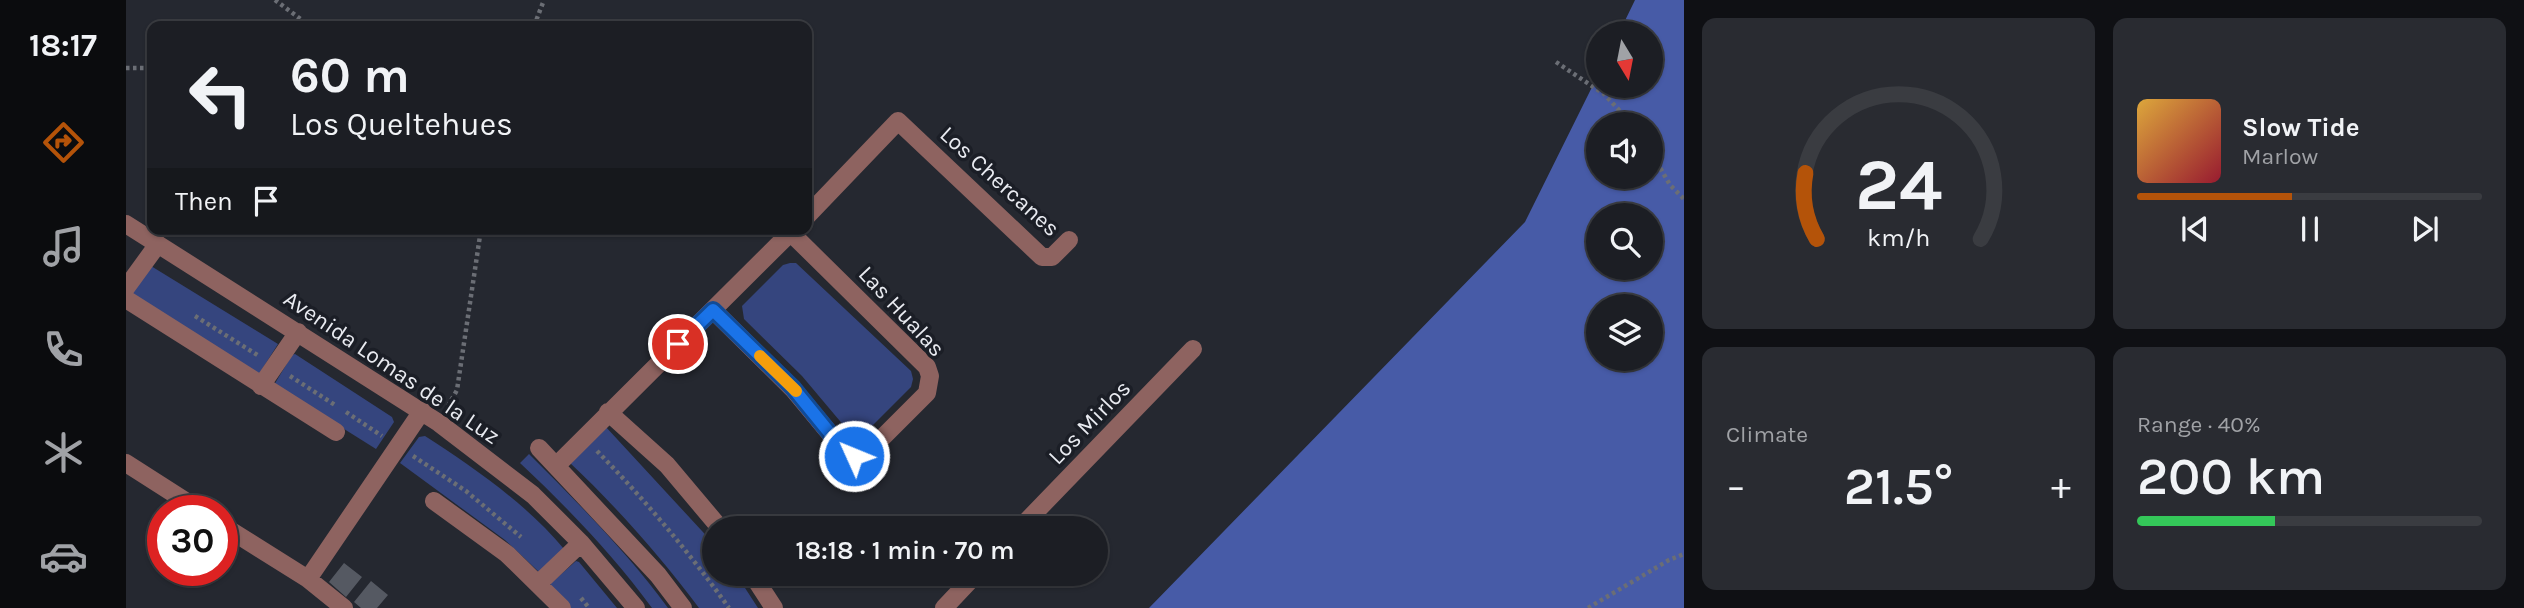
<!DOCTYPE html>
<html lang="en">
<head>
<meta charset="utf-8">
<style>
	:root { --surface:#1c1e24; --page:#292b31; --text:#f1f3f6; --muted:#a0a2a6; --line:#3a3c41; --accent:#b45309 }
	body { margin:0; font-family:Karla,sans-serif; background:var(--page); color:var(--text); height:100vh; display:flex; flex-direction:column; font-size:26px; white-space:nowrap }
	* { box-sizing:border-box; margin:0 }
	p { font-size:23px; color:var(--muted) }
	.icon { flex:none; width:38px; height:38px; fill:none; stroke:currentColor; stroke-width:2; stroke-linecap:round; stroke-linejoin:round }
	.map { position:relative; flex:1; overflow:hidden }
	.sheet { display:flex; flex-direction:column; gap:18px; padding:18px; background:#0f1014; width:840px }
	.sheet>* { flex:none }
	.banner { position:absolute; left:21px; top:21px; width:665px; height:214px; border-radius:14px; box-shadow:0 2px 5px #0004,0 0 0 2px var(--line); background:#1c1e24; color:var(--text); overflow:hidden }
	.needle { width:46px; rotate:170deg }
	.buttons { position:absolute; left:1460px; top:21px; display:grid; gap:14px }
	.buttons a { display:grid; place-items:center; width:77px; height:77px; border-radius:50%; background:var(--surface); box-shadow:0 2px 5px #0004,0 0 0 2px var(--line); font-size:35px }
	.speed { position:absolute; left:21px; top:495px; display:flex; gap:14px; font-size:35px; font-weight:700; text-align:center }
	.speed>* { display:grid; place-content:center; width:91px; height:91px; border-radius:50%; background:var(--surface); box-shadow:0 2px 5px #0004,0 0 0 2px var(--line); line-height:1 }
	.speed .limit { border:10px solid #d22; background:#fff; color:#111 }
	.pin { position:absolute; display:grid; place-items:center; width:60px; height:60px; color:#fff; margin:-30px; border:4px solid #fff; border-radius:50%; box-shadow:0 2px 7px #0007 }
	.me { position:absolute; width:77px; margin:-38px; rotate:314deg; stroke-linejoin:round; filter:drop-shadow(0 0 5px #0008) }
	.turn { display:flex; align-items:center; gap:24px; height:147px; padding:0 28px; font-size:32px }
	.turn .icon { width:91px; height:91px; stroke-width:2.5 }
	.turn b { display:block; font-size:49px; line-height:60px }
	.then { display:flex; align-items:center; height:66px; padding:0 28px; background:#0003; gap:14px; font-size:26px }
	.big { font-size:52px; font-weight:600; line-height:1.1 }
	.sheet .card { flex:1; display:flex; flex-direction:column; justify-content:center; gap:10px; min-width:0; padding:0 24px; border-radius:14px; background:var(--page) }
	.sheet .dial { align-items:center; gap:0 }
	.dial svg { height:182px; overflow:visible; fill:none; stroke:var(--line); stroke-width:7; stroke-linecap:round; text-anchor:middle }
	.dial text { fill:var(--text); stroke:none }
	.song { display:flex; align-items:center; gap:21px }
	.cover { width:84px; height:84px; border-radius:10px; background:linear-gradient(135deg,hsl(40 70% 55%),hsl(350 70% 35%)) }
	.played { height:7px; border-radius:4px; background:linear-gradient(90deg,var(--accent) 45%,var(--line) 45%) }
	.keys { display:flex; justify-content:space-around; direction:ltr }
	.heat { display:flex; justify-content:space-between; align-items:center; font-size:38px; direction:ltr }
	.charge { height:10px; border-radius:5px; background:linear-gradient(90deg,#34c759 40%,var(--line) 0) }
	.sheet .tiles { flex:1; display:grid; gap:18px; grid-template-columns:repeat(2,1fr) }
	.trip { position:absolute; left:576px; top:516px; width:406px; height:70px; border-radius:35px; background:var(--surface); box-shadow:0 2px 5px #0004,0 0 0 2px var(--line); font-weight:600; line-height:70px; text-align:center }
	main { display:flex; flex:1; min-height:0 }
	.dock { display:flex; flex-direction:column; width:126px; justify-content:space-around; align-items:center; background:#0b0c0e; color:var(--muted) }
	.dock .icon { width:49px; height:49px }
	.dock .on { color:var(--accent) }
	.dock b { font-size:32px; color:var(--text) }
	.map>svg:first-child { display:block }
</style>
</head>
<body>
<main>
<nav class="dock">
<b>18:17</b>
<svg class="icon on" aria-label="directions" viewBox="0 0 24 24"><path d="M12 3l9 9-9 9-9-9zM9 14v-3h6M13 9l2 2-2 2"/></svg>
<svg class="icon" aria-label="music" viewBox="0 0 24 24"><path d="M9 18V5l10-2v13"/><circle cx="6" cy="18" r="3"/><circle cx="16" cy="16" r="3"/></svg>
<svg class="icon" aria-label="phone" viewBox="0 0 24 24"><path d="M5 4h4l2 5-3 2q2 4 5 5l2-3 5 2v4C11 20 4 13 5 4z"/></svg>
<svg class="icon" aria-label="climate" viewBox="0 0 24 24"><path d="M12 3v18M4 7l16 10M4 17L20 7"/></svg>
<svg class="icon" aria-label="car" viewBox="0 0 24 24"><path d="M5 17H2v-5l4-1 3-4h7l3 4 3 1v5h-3M9 17h6M6 11h13"/><circle cx="7" cy="17" r="2"/><circle cx="17" cy="17" r="2"/></svg>
</nav>
<div class="map">
<svg width="1558" height="608" viewBox="0 0 1558 608">
	<rect width="100%" height="100%" fill="#252830"/>
	<!-- green -->
	<path fill="#35457e" d="M664,263H670L785,371L787,379L785,387L738,434L724,433L676,376L618,319L616,306L657,265Z
		M25,266L152,344L133,374L4,292Z
		M169,354L266,417L268,422L250,449L148,385L166,355Z
		M479,426L588,544V574H610L632,608H573C534,556 490,506 442,461Z
		M299,436C347,467 402,505 438,549L413,572L379,540L274,463L293,437Z
		M403,454C452,503 501,552 542,608H526C488,556 441,507 394,463Z
		M450,561L453,562L491,608H444L424,584Z"/>
	<!-- forest -->
	<path fill="#475ba7" fill-rule="evenodd" d="M1509,0H1558V608H1023L1399,222L1472,75V86H1524V33H1493ZM1472,124H1524V177H1472ZM1472,215H1524V268H1472ZM1472,306H1524V359H1472Z"/>
	<!-- building -->
	<path fill="#555962" d="M218,563L236,577L220,597L203,582Z
		M245,581L262,595L251,608H235L228,602Z"/>
	<g fill="none" stroke-linecap="round" stroke-linejoin="round">
		<!-- path -->
		<path stroke="#6b6e75" stroke-width="4.5" stroke-dasharray="3.5 3.5" stroke-linecap="butt" d="M149,0L184,26
			M408,26L418,0
			M1430,62L1478,94L1506,124
			M0,68H26
			M1524,150L1544,185L1558,199
			M69,316L133,356
			M164,376L209,405
			M322,406L331,390L355,229
			M220,412L256,436
			M471,451C519,500 563,552 603,608
			M287,456L340,491L395,537
			M455,598L463,608
			M1462,608L1543,560L1558,554"/>
		<!-- minor -->
		<path stroke="#8e6360" stroke-width="18" d="M681,216L772,121L916,257H926L943,240
			M0,224L313,423L407,495L455,543L510,608
			M0,288L32,244
			M0,299L210,432
			M587,310L667,389L720,453L728,456L744,450L801,393L804,376L801,367L665,233
			M135,386L172,332
			M482,412L541,465L594,528
			M413,448L532,575L557,608
			M0,463L75,511
			M431,465L668,229
			M308,501L381,554L436,608
			M96,525L182,579L218,608
			M894,528L1067,349
			M626,574L648,608
			M182,579L296,411
			M413,583L455,543
			M818,608L850,574"/>
	</g>
	<g fill="none" stroke-linecap="round" stroke-linejoin="round">
		<!-- route casing -->
		<g stroke="#114b97" stroke-width="18">
			<path id="route" d="M552,344L587,310L667,388L720,453L728,456"/>
		</g>
		<!-- route -->
		<use href="#route" stroke="#1a73e8" stroke-width="12"/>
		<!-- slow -->
		<path stroke="#f59e0b" stroke-width="12" d="M634,356L670,391"/>
	</g>
	<g text-anchor="middle" stroke-width="7" stroke-linejoin="round" paint-order="stroke">
		<!-- street labels -->
		<g font-size="23" fill="#e9ebf1" stroke="#1b1e26">
			<text transform="translate(874 181) rotate(42)" y="8">Los Chercanes</text>
			<text transform="translate(776 311) rotate(47)" y="8">Las Hualas</text>
			<text transform="translate(266 367) rotate(34)" y="8">Avenida Lomas de la Luz</text>
			<text transform="translate(963 422) rotate(-46)" y="8">Los Mirlos</text>
		</g>
	</g>
</svg>
<div class="buttons">
<a><svg class="needle" viewBox="-14 -14 28 28"><path d="M0-13l5 13h-10z" fill="#e53935"/><path d="M0 13l5-13h-10z" fill="#a0a2a6"/></svg></a>
<a><svg class="icon" aria-label="sound" viewBox="0 0 24 24"><path d="M4 9h4l5-4v14l-5-4H4zM17 9q2 3 0 6"/></svg></a>
<a><svg class="icon" aria-label="search" viewBox="0 0 24 24"><circle cx="10" cy="10" r="6"/><path d="M15 15l6 6"/></svg></a>
<a><svg class="icon" aria-label="layers" viewBox="0 0 24 24"><path d="M12 4l9 5-9 5-9-5zM3 14l9 5 9-5"/></svg></a>
</div>
<div class="speed"><div class="limit">30</div></div>
<div class="pin" style="left:552px;top:344px;background:#d93025"><svg class="icon" aria-label="arrive" viewBox="0 0 24 24"><path d="M6 21V4h12l-3 4 3 4H6"/></svg></div>
<svg class="me" style="left:728px;top:456px" viewBox="-20 -20 40 40"><circle r="17" fill="#1a73e8" stroke="#fff" stroke-width="3"/><path d="M0-11L8 9 0 5-8 9z" fill="#fff"/></svg>
<div class="trip">18:18 · 1 min · 70 m</div>
<div class="banner">
<div class="turn"><svg class="icon" aria-label="left" viewBox="0 0 24 24"><path d="M17 20v-9H6M10 6l-5 5 5 5"/></svg><div><b>60 m</b>Los Queltehues</div></div>
<div class="then">Then<svg class="icon" aria-label="arrive" viewBox="0 0 24 24"><path d="M6 21V4h12l-3 4 3 4H6"/></svg></div>
</div>
</div>
<section class="sheet">
<div class="tiles">
<div class="card dial"><svg viewBox="0 0 100 80">
<path d="M14 69A42 42 0 1 1 86 69"/>
<path d="M14 69A42 42 0 0 1 9 40" stroke="#b45309"/>
<text x="50" y="56" font-size="32" font-weight="700">24</text>
<text x="50" y="72" font-size="11">km/h</text>
</svg></div>
<div class="card">
<div class="song"><i class="cover"></i><div><b>Slow Tide</b><p>Marlow</p></div></div>
<div class="played"></div>
<div class="keys"><svg class="icon" aria-label="previous" viewBox="0 0 24 24"><path d="M18 5L8 12l10 7zM5 5v14"/></svg><svg class="icon" aria-label="pause" viewBox="0 0 24 24"><path d="M8 5v14M16 5v14"/></svg><svg class="icon" aria-label="next" viewBox="0 0 24 24"><path d="M6 5l10 7-10 7zM19 5v14"/></svg></div>
</div>
<div class="card"><p>Climate</p>
<div class="heat"><a>−</a><b class="big">21.5°</b><a>+</a></div>
</div>
<div class="card"><p>Range · 40%</p><b class="big">200 km</b><div class="charge"></div></div>
</div>
</section>
</main>
</body>
</html>
